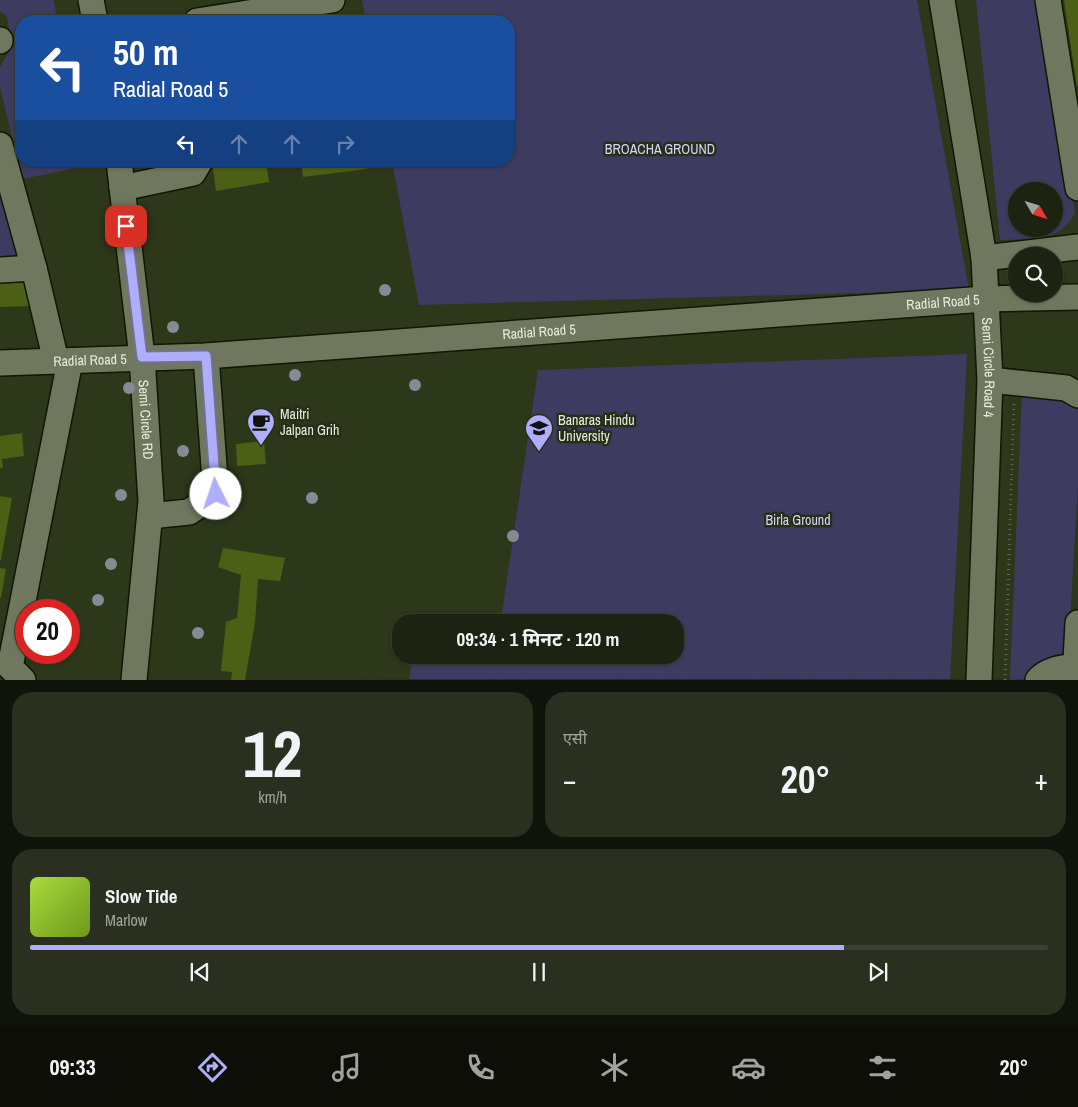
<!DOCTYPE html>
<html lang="hi">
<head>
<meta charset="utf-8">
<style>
	:root { --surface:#1d2312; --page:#2a2f20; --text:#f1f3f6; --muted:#a0a49f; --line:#3b4032; --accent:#afaefa }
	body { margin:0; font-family:"Archivo Narrow","Noto Sans Devanagari",sans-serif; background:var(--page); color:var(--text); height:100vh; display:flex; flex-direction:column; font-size:19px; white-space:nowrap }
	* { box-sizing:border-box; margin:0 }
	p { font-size:16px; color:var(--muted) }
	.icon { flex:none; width:28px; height:28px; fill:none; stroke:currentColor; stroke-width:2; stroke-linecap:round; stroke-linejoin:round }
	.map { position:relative; height:680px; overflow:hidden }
	.side { display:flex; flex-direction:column; gap:12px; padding:12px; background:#10130a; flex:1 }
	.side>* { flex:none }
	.guide { position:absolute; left:15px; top:15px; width:500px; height:152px; border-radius:20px; box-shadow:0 1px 4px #0004,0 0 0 1px var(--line); background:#1a4fa0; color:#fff; overflow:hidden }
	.needle { width:32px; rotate:128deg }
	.fabs { position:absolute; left:1008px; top:182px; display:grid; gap:10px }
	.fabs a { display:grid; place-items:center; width:55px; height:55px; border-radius:50%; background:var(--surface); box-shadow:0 1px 4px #0004,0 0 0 1px var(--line); font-size:25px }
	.speed { position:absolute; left:15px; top:599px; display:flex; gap:10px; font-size:25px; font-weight:700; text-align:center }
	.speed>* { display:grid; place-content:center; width:65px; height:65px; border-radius:50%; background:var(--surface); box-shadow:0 1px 4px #0004,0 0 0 1px var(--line); line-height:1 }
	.speed .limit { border:8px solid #d22; background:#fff; color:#111 }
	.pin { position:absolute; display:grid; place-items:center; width:42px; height:42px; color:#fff; margin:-21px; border-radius:10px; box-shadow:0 2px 8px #0006 }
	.me { position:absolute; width:55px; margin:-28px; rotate:356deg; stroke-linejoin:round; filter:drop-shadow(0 0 4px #0008) }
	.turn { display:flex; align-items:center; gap:18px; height:105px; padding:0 15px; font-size:22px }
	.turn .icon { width:65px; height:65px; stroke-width:2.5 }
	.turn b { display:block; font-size:35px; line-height:42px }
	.lanes { display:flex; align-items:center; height:48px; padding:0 15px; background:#0003; justify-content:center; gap:25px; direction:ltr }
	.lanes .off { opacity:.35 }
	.big { font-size:38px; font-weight:700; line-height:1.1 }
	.side .card { flex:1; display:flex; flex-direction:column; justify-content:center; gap:8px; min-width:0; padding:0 18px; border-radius:20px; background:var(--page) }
	.side .dial { align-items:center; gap:0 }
	.dial b { font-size:65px; line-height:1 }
	.song { display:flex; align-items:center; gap:15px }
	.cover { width:60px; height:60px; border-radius:8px; background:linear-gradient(135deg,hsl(80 70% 55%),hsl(80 70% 35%)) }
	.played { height:5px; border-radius:2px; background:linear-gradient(90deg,var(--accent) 80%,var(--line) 80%) }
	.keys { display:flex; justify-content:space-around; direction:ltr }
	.heat { display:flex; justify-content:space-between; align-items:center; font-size:28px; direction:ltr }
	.side .tiles { flex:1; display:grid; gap:12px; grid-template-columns:1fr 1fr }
	.card:last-child { grid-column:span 2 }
	.trip { position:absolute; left:392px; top:614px; width:292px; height:50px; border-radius:20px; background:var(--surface); box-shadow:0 1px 4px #0004,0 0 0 1px var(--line); font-weight:700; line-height:50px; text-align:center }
	.tabs { display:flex; height:80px; justify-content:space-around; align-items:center; background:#0c0e07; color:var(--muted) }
	.tabs .icon { width:35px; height:35px }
	.tabs .on { color:var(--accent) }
	.tabs b { font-size:22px; color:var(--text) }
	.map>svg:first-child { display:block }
</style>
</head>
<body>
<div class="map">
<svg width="1078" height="680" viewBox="0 0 1078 680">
	<rect width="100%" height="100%" fill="#272f18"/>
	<!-- built -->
	<path fill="#2d3719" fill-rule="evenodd" d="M0,0H1078V679L0,680ZM21,21H509V161H21ZM1016,191H1054V229H1016ZM1016,256H1054V294H1016ZM26,610H69V652H26ZM401,622H676V655H401Z"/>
	<!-- green -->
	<path fill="#3d3c60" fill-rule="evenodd" d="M0,0H54L57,21H21V161H80L81,167L22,179L0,87V67L12,46L7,17L0,11Z
		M362,0H917L969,290L419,305L392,161H509V21H366Z
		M976,0H1039L1075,213C1057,245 1033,238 1000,240ZM1016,191H1054V229H1016Z
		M0,194L19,258L0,260Z
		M967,354L950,679H409L413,655H676V622H419L420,614L502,613L538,370Z
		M1047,388L1078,404V484L1068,654C1050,651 1037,666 1027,679L1010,680L1022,392Z"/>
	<!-- building -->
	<path fill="#4b6015" d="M1064,0H1078V86L1077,87Z
		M212,161H266L269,182L216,191Z
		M301,161H366L367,169L303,177Z
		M28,279L29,306L0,307V281Z
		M22,433L24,456L2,459L3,468H0V436Z
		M264,441L266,464L237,466L236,444Z
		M0,496L12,498L1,560H0Z
		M223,548L285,558L280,581L258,579L255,623L245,680H231L232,672L221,671L226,622L237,618L241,575L218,567Z
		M0,568L6,569L1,598H0Z"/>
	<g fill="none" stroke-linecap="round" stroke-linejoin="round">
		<!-- minor casing -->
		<g stroke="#101703" stroke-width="28">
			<g id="minor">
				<path d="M91,0L95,21"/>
				<path id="s1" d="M942,0L984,258L990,380L979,680"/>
				<path d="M1048,0L1078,188"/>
				<path d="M197,21L332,0"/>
				<path d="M0,40V41"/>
				<path d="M0,145L34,268L56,361"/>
				<path id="s2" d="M119,161L142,357L151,501L134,680"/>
				<path d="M122,188L193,173L200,161"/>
				<path d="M984,258L1078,247"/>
				<path d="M0,270L34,268"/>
				<path id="s3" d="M0,363L206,356L985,299L1078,297"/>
				<path d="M990,380L1066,388L1078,395"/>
				<path d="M150,516L189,512L216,494L206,356"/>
				<path d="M23,680L10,667L70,361"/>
				<path d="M1038,680C1047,669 1063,668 1076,666"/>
				<path d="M1075,680L1078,623"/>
			</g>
		</g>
		<!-- path -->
		<path stroke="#626955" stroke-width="3" stroke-dasharray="1 4" stroke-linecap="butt" d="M1005,680L1014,403"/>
		<!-- minor -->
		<use href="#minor" stroke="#6f785e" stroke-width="25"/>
	</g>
	<!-- trees -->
	<g fill="#868a94">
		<circle cx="385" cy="290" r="6"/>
		<circle cx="173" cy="327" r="6"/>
		<circle cx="295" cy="375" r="6"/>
		<circle cx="415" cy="385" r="6"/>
		<circle cx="129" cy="388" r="6"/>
		<circle cx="183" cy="451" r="6"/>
		<circle cx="121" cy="495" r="6"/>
		<circle cx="312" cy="498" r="6"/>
		<circle cx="513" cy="536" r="6"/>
		<circle cx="111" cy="564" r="6"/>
		<circle cx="98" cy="600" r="6"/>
		<circle cx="198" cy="633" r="6"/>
	</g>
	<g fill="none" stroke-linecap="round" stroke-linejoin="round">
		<!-- route casing -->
		<g stroke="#7271a2" stroke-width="12">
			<path id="route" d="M126,226L142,357L206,356L216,494"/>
		</g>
		<!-- route -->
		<use href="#route" stroke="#afaefa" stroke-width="9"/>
	</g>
	<!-- icons -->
	<defs>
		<g id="cafe-pin" transform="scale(1.4375)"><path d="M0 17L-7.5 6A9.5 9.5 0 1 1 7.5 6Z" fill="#afaefa" stroke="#272f18"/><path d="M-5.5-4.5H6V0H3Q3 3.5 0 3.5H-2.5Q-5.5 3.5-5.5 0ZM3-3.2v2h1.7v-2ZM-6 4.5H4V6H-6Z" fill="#111"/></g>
		<g id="university-pin" transform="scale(1.4375)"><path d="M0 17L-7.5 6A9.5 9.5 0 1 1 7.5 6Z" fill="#afaefa" stroke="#272f18"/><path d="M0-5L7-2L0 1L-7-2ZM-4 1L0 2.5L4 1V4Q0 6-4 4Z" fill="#111"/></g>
	</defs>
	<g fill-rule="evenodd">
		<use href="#cafe-pin" x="261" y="422"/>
		<use href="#university-pin" x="539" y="428"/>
	</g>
	<g text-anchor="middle" stroke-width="5" stroke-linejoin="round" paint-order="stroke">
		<!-- park labels -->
		<g font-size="14" fill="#d3d4fa" stroke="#272f18">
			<text x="660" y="154">BROACHA GROUND</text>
			<text x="798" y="525">Birla Ground</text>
		</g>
		<!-- street labels -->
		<g font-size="14" fill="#e6ecdd" stroke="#272f18">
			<text dy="5" stroke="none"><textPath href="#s3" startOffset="945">Radial Road 5</textPath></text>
			<text dy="5" stroke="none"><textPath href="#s3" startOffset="540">Radial Road 5</textPath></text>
			<text dy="5" stroke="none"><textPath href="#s3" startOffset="90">Radial Road 5</textPath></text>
			<text dy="5" stroke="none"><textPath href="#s1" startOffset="371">Semi Circle Road 4</textPath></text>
			<text dy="5" stroke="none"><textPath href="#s2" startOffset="260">Semi Circle RD</textPath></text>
		</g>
		<!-- poi labels -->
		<g font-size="14" fill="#e6ecdd" stroke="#272f18" text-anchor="start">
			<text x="280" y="419">Maitri<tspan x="280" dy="16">Jalpan Grih</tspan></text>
			<text x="558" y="425">Banaras Hindu<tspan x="558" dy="16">University</tspan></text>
		</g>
	</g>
</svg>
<div class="fabs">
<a><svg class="needle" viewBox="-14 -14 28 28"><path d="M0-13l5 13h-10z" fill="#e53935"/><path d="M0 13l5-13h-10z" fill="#a0a49f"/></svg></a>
<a><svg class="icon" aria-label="search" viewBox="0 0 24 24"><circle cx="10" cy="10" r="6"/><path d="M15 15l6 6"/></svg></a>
</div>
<div class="speed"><div class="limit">20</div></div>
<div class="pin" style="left:126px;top:226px;background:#d93025"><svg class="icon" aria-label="arrive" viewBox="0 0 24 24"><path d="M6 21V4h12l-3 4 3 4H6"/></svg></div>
<svg class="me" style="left:216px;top:494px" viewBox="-20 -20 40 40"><circle r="19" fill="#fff"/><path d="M0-13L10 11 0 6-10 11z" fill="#afaefa"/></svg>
<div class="trip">09:34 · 1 मिनट · 120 m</div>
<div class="guide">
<div class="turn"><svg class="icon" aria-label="left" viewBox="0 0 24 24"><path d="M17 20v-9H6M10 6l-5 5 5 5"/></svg><div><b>50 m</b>Radial Road 5</div></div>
<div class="lanes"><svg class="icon" aria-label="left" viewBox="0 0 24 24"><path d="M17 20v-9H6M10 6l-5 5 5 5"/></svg><svg class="icon off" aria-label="ahead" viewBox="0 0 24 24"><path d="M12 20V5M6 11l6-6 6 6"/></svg><svg class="icon off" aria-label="ahead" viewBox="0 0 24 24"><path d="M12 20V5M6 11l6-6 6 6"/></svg><svg class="icon off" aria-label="right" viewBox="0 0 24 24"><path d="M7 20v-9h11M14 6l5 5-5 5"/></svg></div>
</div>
</div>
<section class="side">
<div class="tiles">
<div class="card dial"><b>12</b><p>km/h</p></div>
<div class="card"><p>एसी</p>
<div class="heat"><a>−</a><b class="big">20°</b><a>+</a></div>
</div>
<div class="card">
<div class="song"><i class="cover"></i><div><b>Slow Tide</b><p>Marlow</p></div></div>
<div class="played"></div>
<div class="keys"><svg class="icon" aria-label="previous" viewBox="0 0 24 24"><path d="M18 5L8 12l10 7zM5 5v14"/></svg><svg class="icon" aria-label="pause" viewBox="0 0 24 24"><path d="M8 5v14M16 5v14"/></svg><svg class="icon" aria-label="next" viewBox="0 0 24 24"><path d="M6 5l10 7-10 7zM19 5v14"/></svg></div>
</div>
</div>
</section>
<nav class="tabs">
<b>09:33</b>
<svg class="icon on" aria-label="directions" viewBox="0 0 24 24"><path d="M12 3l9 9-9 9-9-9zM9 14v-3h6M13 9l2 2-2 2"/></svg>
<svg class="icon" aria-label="music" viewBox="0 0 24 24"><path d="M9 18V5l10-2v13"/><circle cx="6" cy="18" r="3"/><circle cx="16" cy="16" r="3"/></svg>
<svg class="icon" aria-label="phone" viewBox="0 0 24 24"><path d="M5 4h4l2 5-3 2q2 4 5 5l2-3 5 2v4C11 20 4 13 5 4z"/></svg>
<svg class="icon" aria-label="climate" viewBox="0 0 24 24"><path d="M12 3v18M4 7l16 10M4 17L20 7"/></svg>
<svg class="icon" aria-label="car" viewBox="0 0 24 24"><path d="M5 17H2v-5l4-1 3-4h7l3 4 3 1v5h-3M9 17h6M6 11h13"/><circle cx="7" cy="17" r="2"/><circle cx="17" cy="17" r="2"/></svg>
<svg class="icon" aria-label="filters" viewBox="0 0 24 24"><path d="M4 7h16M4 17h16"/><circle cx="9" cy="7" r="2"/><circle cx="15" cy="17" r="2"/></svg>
<b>20°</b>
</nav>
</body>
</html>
